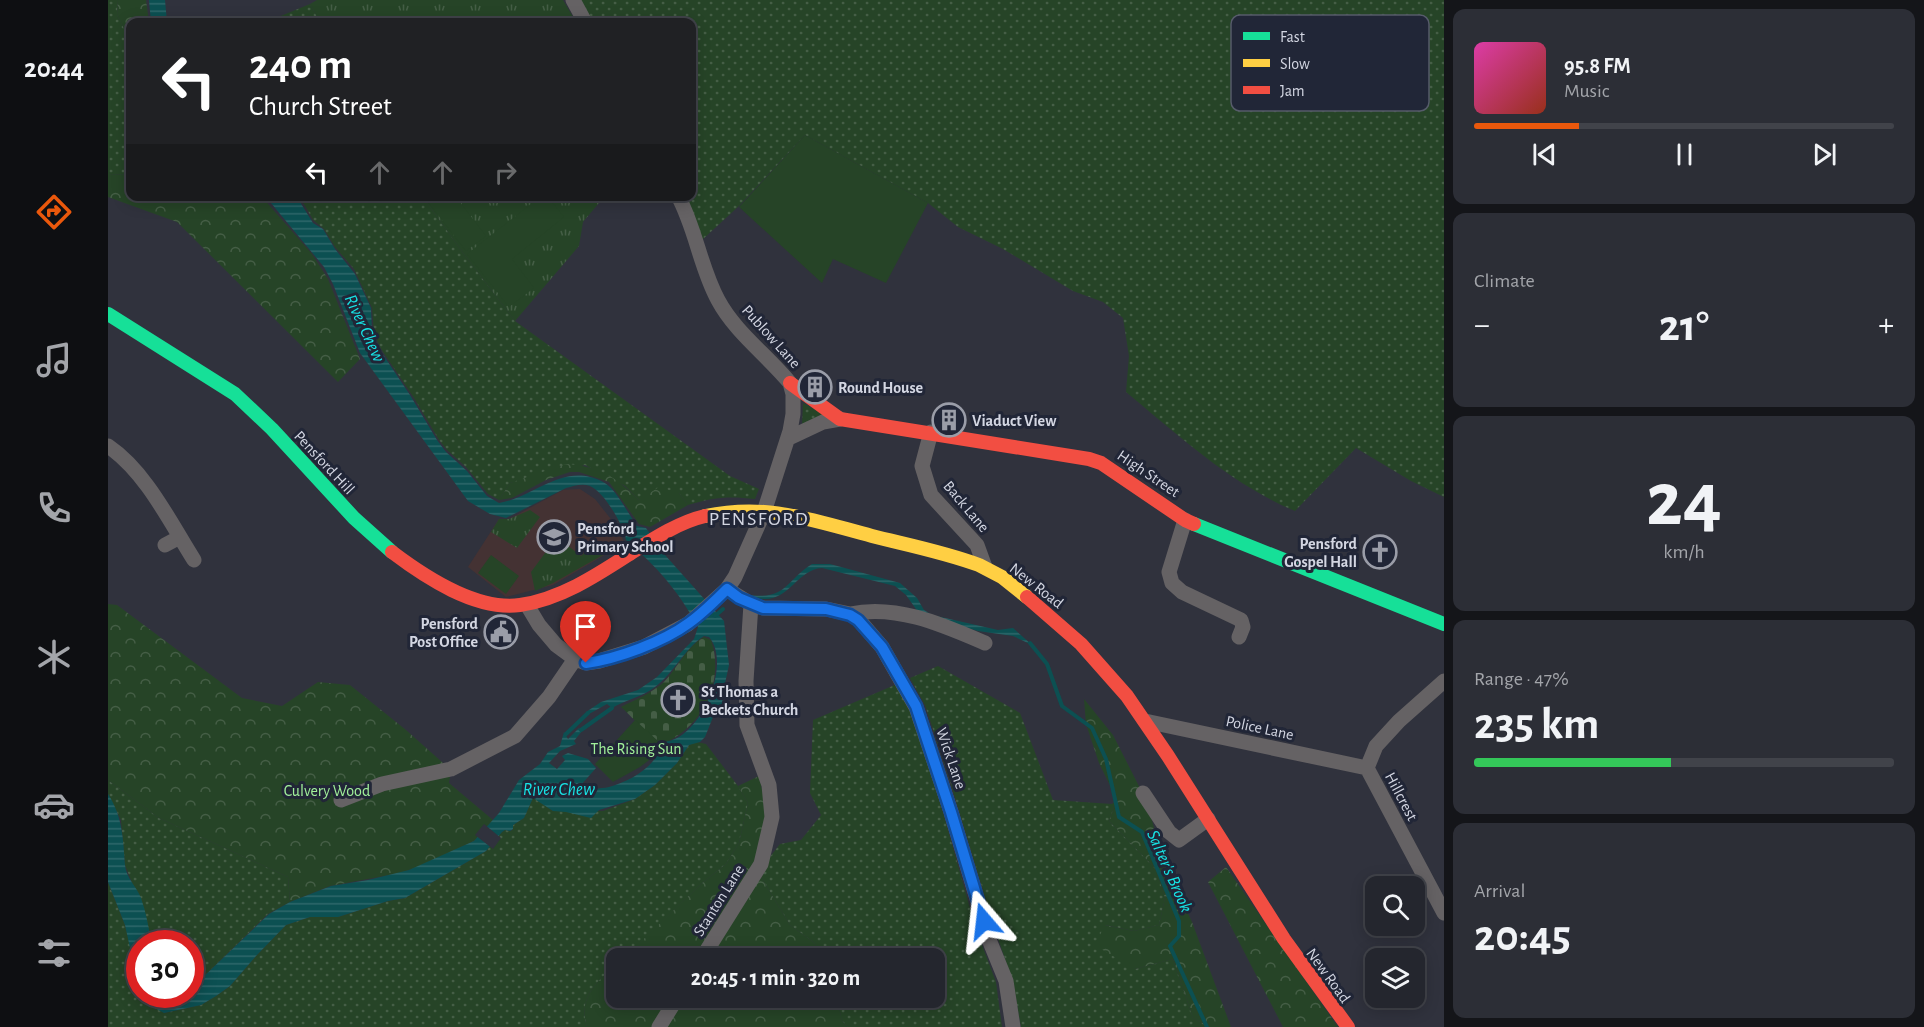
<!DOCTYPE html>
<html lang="en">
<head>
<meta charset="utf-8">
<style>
	:root { --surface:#24262e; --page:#2c2e36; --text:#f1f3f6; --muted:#a3a5aa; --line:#41434a; --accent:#ea580c }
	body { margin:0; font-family:"Alegreya Sans",sans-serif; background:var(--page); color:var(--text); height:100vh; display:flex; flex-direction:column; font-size:22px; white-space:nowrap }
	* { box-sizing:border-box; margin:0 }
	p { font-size:20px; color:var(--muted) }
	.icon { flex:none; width:33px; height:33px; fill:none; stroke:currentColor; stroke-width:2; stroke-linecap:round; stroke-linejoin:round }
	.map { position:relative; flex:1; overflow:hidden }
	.panel { display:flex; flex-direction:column; gap:9px; padding:9px; background:#141519; width:480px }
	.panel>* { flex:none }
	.hud { position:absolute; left:18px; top:18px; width:570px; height:183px; border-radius:12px; box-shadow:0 3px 15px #0003,0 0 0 2px var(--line); background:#202124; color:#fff; overflow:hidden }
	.controls { position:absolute; left:1257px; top:876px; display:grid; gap:12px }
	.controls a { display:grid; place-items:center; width:60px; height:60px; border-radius:12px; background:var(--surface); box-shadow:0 3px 15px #0003,0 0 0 2px var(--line); font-size:30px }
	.speed { position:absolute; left:18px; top:930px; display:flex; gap:12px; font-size:30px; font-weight:700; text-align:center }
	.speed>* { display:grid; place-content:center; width:78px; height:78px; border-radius:50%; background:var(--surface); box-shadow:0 3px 15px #0003,0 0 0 2px var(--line); line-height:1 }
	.speed .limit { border:9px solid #d22; background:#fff; color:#111 }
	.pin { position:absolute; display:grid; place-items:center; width:51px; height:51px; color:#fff; margin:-62px -26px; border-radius:50% 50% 50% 0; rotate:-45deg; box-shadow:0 0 6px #0007 }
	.pin .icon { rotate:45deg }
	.me { position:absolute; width:66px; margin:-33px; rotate:343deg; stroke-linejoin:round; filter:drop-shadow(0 0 4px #0008) }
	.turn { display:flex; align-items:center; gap:21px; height:126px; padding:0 24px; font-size:27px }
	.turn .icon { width:78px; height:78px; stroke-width:2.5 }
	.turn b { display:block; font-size:42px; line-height:51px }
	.lanes { display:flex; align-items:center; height:57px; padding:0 24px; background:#0003; justify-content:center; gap:30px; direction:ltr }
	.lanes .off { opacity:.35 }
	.big { font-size:45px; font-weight:700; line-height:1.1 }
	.panel .card { flex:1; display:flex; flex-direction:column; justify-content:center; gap:9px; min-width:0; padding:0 21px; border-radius:12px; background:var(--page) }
	.panel .dial { align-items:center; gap:0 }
	.dial b { font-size:78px; line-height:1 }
	.song { display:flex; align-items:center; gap:18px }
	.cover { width:72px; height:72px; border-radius:9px; background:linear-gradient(135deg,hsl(320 70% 55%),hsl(10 70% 35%)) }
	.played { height:6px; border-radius:3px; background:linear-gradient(90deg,var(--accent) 25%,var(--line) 25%) }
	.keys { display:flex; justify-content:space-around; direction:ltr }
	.heat { display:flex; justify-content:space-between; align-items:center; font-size:33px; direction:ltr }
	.charge { height:9px; border-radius:4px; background:linear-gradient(90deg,#34c759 47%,var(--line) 0) }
	.trip { position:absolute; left:498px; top:948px; width:339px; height:60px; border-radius:12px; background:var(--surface); box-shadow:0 3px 15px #0003,0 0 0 2px var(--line); font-weight:700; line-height:60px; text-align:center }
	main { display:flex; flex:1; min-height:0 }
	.dock { display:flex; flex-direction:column; width:108px; justify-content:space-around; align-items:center; background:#0e0f12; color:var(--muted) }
	.dock .icon { width:42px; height:42px }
	.dock .selected { color:var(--accent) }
	.dock b { font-size:27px; color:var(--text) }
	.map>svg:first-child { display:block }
</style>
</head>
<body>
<main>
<nav class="dock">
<b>20:44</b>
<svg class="icon selected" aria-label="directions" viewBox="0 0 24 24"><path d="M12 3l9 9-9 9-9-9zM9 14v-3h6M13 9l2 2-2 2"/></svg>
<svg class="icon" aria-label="music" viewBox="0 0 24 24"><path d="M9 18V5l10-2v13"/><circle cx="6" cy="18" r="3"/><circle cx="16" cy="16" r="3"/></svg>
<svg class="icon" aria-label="phone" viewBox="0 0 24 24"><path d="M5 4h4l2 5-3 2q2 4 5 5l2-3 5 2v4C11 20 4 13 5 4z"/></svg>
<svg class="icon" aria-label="climate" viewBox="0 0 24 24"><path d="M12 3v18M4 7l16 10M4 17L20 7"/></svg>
<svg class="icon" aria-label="car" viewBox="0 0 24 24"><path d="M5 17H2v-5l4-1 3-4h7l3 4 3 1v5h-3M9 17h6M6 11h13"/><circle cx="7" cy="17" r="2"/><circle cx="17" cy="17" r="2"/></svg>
<svg class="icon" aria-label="filters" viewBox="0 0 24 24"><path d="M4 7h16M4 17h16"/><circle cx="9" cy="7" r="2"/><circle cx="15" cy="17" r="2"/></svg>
</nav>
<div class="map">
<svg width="1336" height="1027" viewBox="0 0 1336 1027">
	<defs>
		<pattern id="grass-dots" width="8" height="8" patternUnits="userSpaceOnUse" patternTransform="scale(1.5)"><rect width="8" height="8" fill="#264427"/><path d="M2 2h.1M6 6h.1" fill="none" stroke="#455e46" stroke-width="1.8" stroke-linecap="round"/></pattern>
		<pattern id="forest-crowns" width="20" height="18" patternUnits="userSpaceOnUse" patternTransform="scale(1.5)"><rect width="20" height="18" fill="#264427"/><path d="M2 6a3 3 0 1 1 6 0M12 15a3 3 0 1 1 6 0" fill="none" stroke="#455e46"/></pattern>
		<pattern id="cemetery-stones" width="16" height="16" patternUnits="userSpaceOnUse" patternTransform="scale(1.5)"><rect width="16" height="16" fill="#264427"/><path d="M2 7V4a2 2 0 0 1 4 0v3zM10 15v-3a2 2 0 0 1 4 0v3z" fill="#455e46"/></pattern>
		<pattern id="park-tufts" width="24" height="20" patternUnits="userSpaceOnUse" patternTransform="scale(1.5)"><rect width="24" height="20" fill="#264427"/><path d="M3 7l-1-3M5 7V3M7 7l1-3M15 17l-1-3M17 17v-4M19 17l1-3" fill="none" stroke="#455e46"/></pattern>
		<pattern id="water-rules" width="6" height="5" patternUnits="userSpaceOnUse" patternTransform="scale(1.5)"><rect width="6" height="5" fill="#0c5052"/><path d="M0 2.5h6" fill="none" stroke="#2e686b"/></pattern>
	</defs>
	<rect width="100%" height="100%" fill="#30323d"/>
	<!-- education -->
	<path fill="#443233" d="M472,489L487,499L506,523L517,543L445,585L398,597L360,567L391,519H401L455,490Z"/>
	<!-- grass -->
	<path fill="url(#grass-dots)" d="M0,0H10L9,15L22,40V174L0,175Z
		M472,0H1336V497L1303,481L1248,448L1187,511C1123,484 1071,436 1018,392L1021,356L1015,318L995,302L965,291L895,249L850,227L820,203L697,135L631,206L594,240L578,197L584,196V22H484Z
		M202,4L212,22H156H158Z
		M186,197H315L355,253L407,321L622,476L651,489L647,499C621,496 606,497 580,505L571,493L531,500L517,486L477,465L402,483L391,500L380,494L358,467L339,450L331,440L306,398L273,349L266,334L264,308L246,269L227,247L216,229L205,220L196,204Z
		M695,403L717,415L694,425Z
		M830,666L912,713L945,800L1004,804L1009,800L1001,821L1048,869L1057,898L1051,925L1026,931L997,925L1027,969L1065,959L1085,1018L1102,1027H913L905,982L887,930L842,781L817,705L802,678Z
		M789,684L802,706L836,816L868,929L888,982L894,1027H740L734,1021L729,998H826V958H719L704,941L682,925L650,872L672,844L693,840L713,815L702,793L705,720Z
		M589,742L598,744L630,786L640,803L631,843L618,864L593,884L517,958H508V965C488,982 470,998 479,1027H0V882L17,925L27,965L32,994L56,1013L93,1005L108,996L122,986L148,956L178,925L202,917H230L280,901L297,898L378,851L394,832L397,830L403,831L405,829V825L416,818L425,797L445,811H495L527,799L547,785L569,763L581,745Z
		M0,780L51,818L180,877L182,902L160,914L91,981L83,986L82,944L43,943L32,897L26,888L17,865L13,820L0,794Z"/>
	<!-- forest -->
	<path fill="url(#forest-crowns)" d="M10,0H38L41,22H22V40L9,15Z
		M22,174V196L154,197L204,254L220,279L252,359L230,382L69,222L0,197V175Z
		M458,464C491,466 508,477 531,500L551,487L571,493L580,505L542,527L531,524L501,482L471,472H462L438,480L404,498L391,500L402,483Z
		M0,604L9,605L134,698L174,706L210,682L242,685L298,730L343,770L341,783L385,820L366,841L315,865L292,873L222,886L182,902L180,877L51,818L0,780Z
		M976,699L1005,735L1038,800L1056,862L1084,922L1123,1027H1102L1085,1018L1065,959L1027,969L988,946L996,925L1026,931L1051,925L1057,898L1048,869L1001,821L1009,800L991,763L978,724Z
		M651,776L660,816L652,864L590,958H516L593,884L618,864L631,843L640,803L630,786Z
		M1118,867L1230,1027H1175L1100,882Z
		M650,872L682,925L704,941L719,958H596Z
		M508,965V998H565L547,1027H479C470,998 488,982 508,965Z
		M572,998H729L734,1021L740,1027H554Z"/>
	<!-- cemetery -->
	<path fill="url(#cemetery-stones)" d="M596,637L603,640C615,674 601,713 572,734C566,738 559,744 551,741C543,738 521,714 513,707C527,700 543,693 555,683C569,669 578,647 596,637Z"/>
	<!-- park -->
	<path fill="url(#park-tufts)" d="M209,0H455L468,22H212L202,4Z
		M315,197H496L475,222L471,246L407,321L355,253Z
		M422,510L432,517L409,548L383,532L391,519H401Z
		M449,537L473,556L484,546L495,555L445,583L427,591L423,572Z"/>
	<!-- garden -->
	<path fill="#264427" d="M697,135L820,203L778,283L725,259L714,283L631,207Z
		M316,197H348L378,236L358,251Z
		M432,197H440L456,217L404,259L426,288L401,307L359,254Z
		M383,555L411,576L398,594L370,573Z
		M527,720L550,741L544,758L532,767L505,782L487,764Z"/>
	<!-- water -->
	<path fill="url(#water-rules)" d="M41,0H57L59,22H43Z
		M158,197H183L192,202L205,223L215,229L227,249L247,274L263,308L264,334L272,350L302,395L329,440L338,452L359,471L379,496L391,503C423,498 449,469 482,477C490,479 497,482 503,488C513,499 520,513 529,526L538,528L557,555L616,621L621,665L614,697L615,705L607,712L597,737L592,742L581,745L569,763L547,785L527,799L491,810L483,818L458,812L445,811L425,798L416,818L405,825V829L402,831L397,830L394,832L378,851L297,898L280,901L230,917H202L178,925L148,956L122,986L108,996L93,1005L56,1013L43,1006L34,995L82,994L83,986L91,981L161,914L182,902L223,886L260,880L301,870L366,841L391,813L411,780L432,764L440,752L452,746L456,732L460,739L471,728L474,731L466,741L468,744L452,751L441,763L449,769L457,760L454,756L460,753L480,759L488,768L473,785L471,789L473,792C482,788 492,789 501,787C523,781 550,766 554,742C591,743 625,664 601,637L596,636C576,649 566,673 547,687C534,697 517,700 504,708L499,704L481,714L478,712L493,702L530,690L549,677L586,639L590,627C569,589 550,568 518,540C515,524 496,492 482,486C474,483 466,486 458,488L398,518L382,514L360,501L252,353L225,284L216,267Z
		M704,564H722L792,583L809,598L816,610L824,615L890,630L905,628L924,645L905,636L870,631L821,617L810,612L798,595L787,586L714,568C685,570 679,612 640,595C679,600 677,581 704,564Z
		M0,794C15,817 15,840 17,865C18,878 29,887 33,898C38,912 41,928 43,943L32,944L31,989L17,925L0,882Z"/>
	<!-- pier -->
	<path fill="#30323d" d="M376,824L393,838L385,849L367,835Z"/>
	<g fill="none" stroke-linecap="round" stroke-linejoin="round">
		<!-- stream -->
		<path stroke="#0c5052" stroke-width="4" d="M607,616L615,609
			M922,643L939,664L954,706L984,728L998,759L1011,817L1034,832L1071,921V936L1062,946L1099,1027
			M473,730L504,708
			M458,734L480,713"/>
		<!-- street -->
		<path stroke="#656264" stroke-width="15" d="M465,0L477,22
			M823,432L814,466L823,495L869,545L877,567
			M681,438L715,422L732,419
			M0,446C38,472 62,522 86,560
			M1077,520L1061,572L1064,583L1074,592L1133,620L1135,627L1131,637
			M57,545L72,537
			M643,604L655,608L718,609L742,614L750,619L774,647L808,707L843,812L882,942L898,981L905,1027
			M419,605L431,625L448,645L467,659L478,663L491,661L536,647L580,624L619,589L627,577L656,512L682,431L685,414V394L682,383C659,355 627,332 610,300C592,267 588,229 570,196
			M742,614C789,604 835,625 877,643
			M1037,721L1259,768
			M1259,768L1336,913
			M1259,768L1268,746L1291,721L1336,681
			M1035,793L1061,832L1071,840L1100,819
			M233,800L274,784L343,769L407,736L441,697L467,659
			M594,958L653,864L664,817L661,785L639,725L638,681L643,604L619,589
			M551,1027L569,998"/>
		<!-- fast -->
		<path stroke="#16e098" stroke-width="14" d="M0,314L127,394L164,429L246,518L284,552
			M1086,524L1336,624"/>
		<!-- slow -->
		<path stroke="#ffcf43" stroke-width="14" d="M597,516C660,503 703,520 764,536C800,545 836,552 871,565L894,577L919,597"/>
		<!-- jam -->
		<path stroke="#f24e42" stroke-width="14" d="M682,383L732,419L981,459L993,463L1077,520L1086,524
			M284,552C317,577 368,611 412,605C453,599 489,575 523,553C545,539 571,522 597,516
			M919,597L973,644L1019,696L1060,756L1176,939L1240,1027"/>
	</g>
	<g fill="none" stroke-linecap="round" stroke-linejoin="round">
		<!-- route casing -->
		<g stroke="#114b97" stroke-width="15">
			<path id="route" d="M478,663C509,659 555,642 581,623C595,613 607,601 619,589L631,598L655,608L718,609L742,615L750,620L774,647L808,706L843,812L876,921"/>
		</g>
		<!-- route -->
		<use href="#route" stroke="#1a73e8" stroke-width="10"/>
	</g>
	<!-- icons -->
	<defs>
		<g id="building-ring" transform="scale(1.725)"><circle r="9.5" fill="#212637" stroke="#9a9da8" stroke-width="1.5"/><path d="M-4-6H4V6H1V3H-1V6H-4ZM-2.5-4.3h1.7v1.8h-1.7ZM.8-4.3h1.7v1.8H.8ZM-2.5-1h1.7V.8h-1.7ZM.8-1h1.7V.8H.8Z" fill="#9a9da8"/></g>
		<g id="school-ring" transform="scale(1.725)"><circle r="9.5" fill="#212637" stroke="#9a9da8" stroke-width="1.5"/><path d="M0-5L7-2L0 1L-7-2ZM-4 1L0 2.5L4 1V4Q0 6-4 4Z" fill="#9a9da8"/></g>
		<g id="church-ring" transform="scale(1.725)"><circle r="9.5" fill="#212637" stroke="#9a9da8" stroke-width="1.5"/><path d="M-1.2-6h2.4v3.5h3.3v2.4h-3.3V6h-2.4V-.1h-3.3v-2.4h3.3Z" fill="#9a9da8"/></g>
		<g id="civic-ring" transform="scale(1.725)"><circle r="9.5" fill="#212637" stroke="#9a9da8" stroke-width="1.5"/><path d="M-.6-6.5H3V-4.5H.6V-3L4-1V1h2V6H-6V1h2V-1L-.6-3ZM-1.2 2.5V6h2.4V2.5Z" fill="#9a9da8"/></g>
	</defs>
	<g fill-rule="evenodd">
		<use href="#building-ring" x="707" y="387"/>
		<use href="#building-ring" x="841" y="420"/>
		<use href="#school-ring" x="446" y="537"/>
		<use href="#church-ring" x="1272" y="552"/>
		<use href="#civic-ring" x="393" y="632"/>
		<use href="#church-ring" x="570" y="700"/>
	</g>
	<g text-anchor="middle" stroke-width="6" stroke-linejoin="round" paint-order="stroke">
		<!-- street labels -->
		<g font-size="16" fill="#d3d6e2" stroke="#212637">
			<text transform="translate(664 336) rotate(48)" y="6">Publow Lane</text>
			<text transform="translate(217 462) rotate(47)" y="6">Pensford Hill</text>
			<text transform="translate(1041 473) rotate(34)" y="6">High Street</text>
			<text transform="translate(859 506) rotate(50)" y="6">Back Lane</text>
			<text transform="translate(929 585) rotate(38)" y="6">New Road</text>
			<text transform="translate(1152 727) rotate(12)" y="6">Police Lane</text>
			<text transform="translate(844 758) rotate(71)" y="6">Wick Lane</text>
			<text transform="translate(1294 796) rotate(62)" y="6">Hillcrest</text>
			<text transform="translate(610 900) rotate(-58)" y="6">Stanton Lane</text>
			<text transform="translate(1221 975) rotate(54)" y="6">New Road</text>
		</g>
		<!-- poi labels -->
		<g font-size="16" font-weight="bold" fill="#d3d6e2" stroke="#212637" text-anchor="start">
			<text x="730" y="393">Round House</text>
			<text x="864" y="426">Viaduct View</text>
			<text x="469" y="534">Pensford<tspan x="469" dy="18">Primary School</tspan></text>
			<text x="1249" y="549" text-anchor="end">Pensford<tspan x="1249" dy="18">Gospel Hall</tspan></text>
			<text x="370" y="629" text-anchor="end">Pensford<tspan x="370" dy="18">Post Office</tspan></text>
			<text x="593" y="697">St Thomas a<tspan x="593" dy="18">Beckets Church</tspan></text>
		</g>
		<!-- park labels -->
		<g font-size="16" fill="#a1f09a" stroke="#212637">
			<text x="528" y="754">The Rising Sun</text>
			<text x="219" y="796">Culvery Wood</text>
		</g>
		<!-- water labels -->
		<g font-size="18" font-style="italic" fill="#17e3e5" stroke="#212637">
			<text transform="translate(257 328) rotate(65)" y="6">River Chew</text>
			<text x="451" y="795">River Chew</text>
			<text transform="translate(1062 871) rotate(66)" y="6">Salter's Brook</text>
		</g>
		<!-- quarter labels -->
		<g font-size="20" letter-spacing="1.5" fill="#d3d6e2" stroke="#212637">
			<text x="651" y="525">PENSFORD</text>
		</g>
	</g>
	<!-- legend -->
	<rect x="1123" y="15" width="198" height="96" rx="9" fill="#212637" stroke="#565b6a" stroke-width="1.5"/>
	<rect x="1135" y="32" width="27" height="8" fill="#16e098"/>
	<rect x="1135" y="59" width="27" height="8" fill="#ffcf43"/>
	<rect x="1135" y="86" width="27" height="8" fill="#f24e42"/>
	<g font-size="16" fill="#d3d6e2">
		<text x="1172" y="42">Fast</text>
		<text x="1172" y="69">Slow</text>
		<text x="1172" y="96">Jam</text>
	</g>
</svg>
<div class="controls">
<a><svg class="icon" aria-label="search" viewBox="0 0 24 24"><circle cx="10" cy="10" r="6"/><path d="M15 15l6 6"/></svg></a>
<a><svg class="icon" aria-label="layers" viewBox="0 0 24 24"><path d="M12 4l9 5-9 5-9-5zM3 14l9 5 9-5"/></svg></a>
</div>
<div class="speed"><div class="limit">30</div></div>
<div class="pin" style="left:478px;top:663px;background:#d93025"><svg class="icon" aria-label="arrive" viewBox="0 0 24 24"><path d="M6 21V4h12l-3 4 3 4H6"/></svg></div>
<svg class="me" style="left:876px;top:921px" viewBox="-20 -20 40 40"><path d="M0-17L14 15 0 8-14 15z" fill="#1a73e8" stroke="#fff" stroke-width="4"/></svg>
<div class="trip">20:45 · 1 min · 320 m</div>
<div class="hud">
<div class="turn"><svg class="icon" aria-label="left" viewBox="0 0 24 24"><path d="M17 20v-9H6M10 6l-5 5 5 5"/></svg><div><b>240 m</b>Church Street</div></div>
<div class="lanes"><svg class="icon" aria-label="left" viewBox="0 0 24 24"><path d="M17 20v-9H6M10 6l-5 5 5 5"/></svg><svg class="icon off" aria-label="ahead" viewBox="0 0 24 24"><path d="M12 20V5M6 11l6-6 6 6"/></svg><svg class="icon off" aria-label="ahead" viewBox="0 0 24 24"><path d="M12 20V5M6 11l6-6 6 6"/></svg><svg class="icon off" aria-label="right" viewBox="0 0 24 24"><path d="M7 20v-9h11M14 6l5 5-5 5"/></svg></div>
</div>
</div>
<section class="panel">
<div class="card">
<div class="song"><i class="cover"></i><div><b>95.8 FM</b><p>Music</p></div></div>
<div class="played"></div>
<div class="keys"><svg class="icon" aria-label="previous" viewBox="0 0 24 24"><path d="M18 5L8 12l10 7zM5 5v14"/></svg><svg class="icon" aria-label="pause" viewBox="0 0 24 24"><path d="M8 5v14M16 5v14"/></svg><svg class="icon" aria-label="next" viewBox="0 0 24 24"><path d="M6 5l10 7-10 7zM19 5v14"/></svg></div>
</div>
<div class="card"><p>Climate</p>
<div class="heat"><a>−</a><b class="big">21°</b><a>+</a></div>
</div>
<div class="card dial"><b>24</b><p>km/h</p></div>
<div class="card"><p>Range · 47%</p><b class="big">235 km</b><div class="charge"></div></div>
<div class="card"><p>Arrival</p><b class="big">20:45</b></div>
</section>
</main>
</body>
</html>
